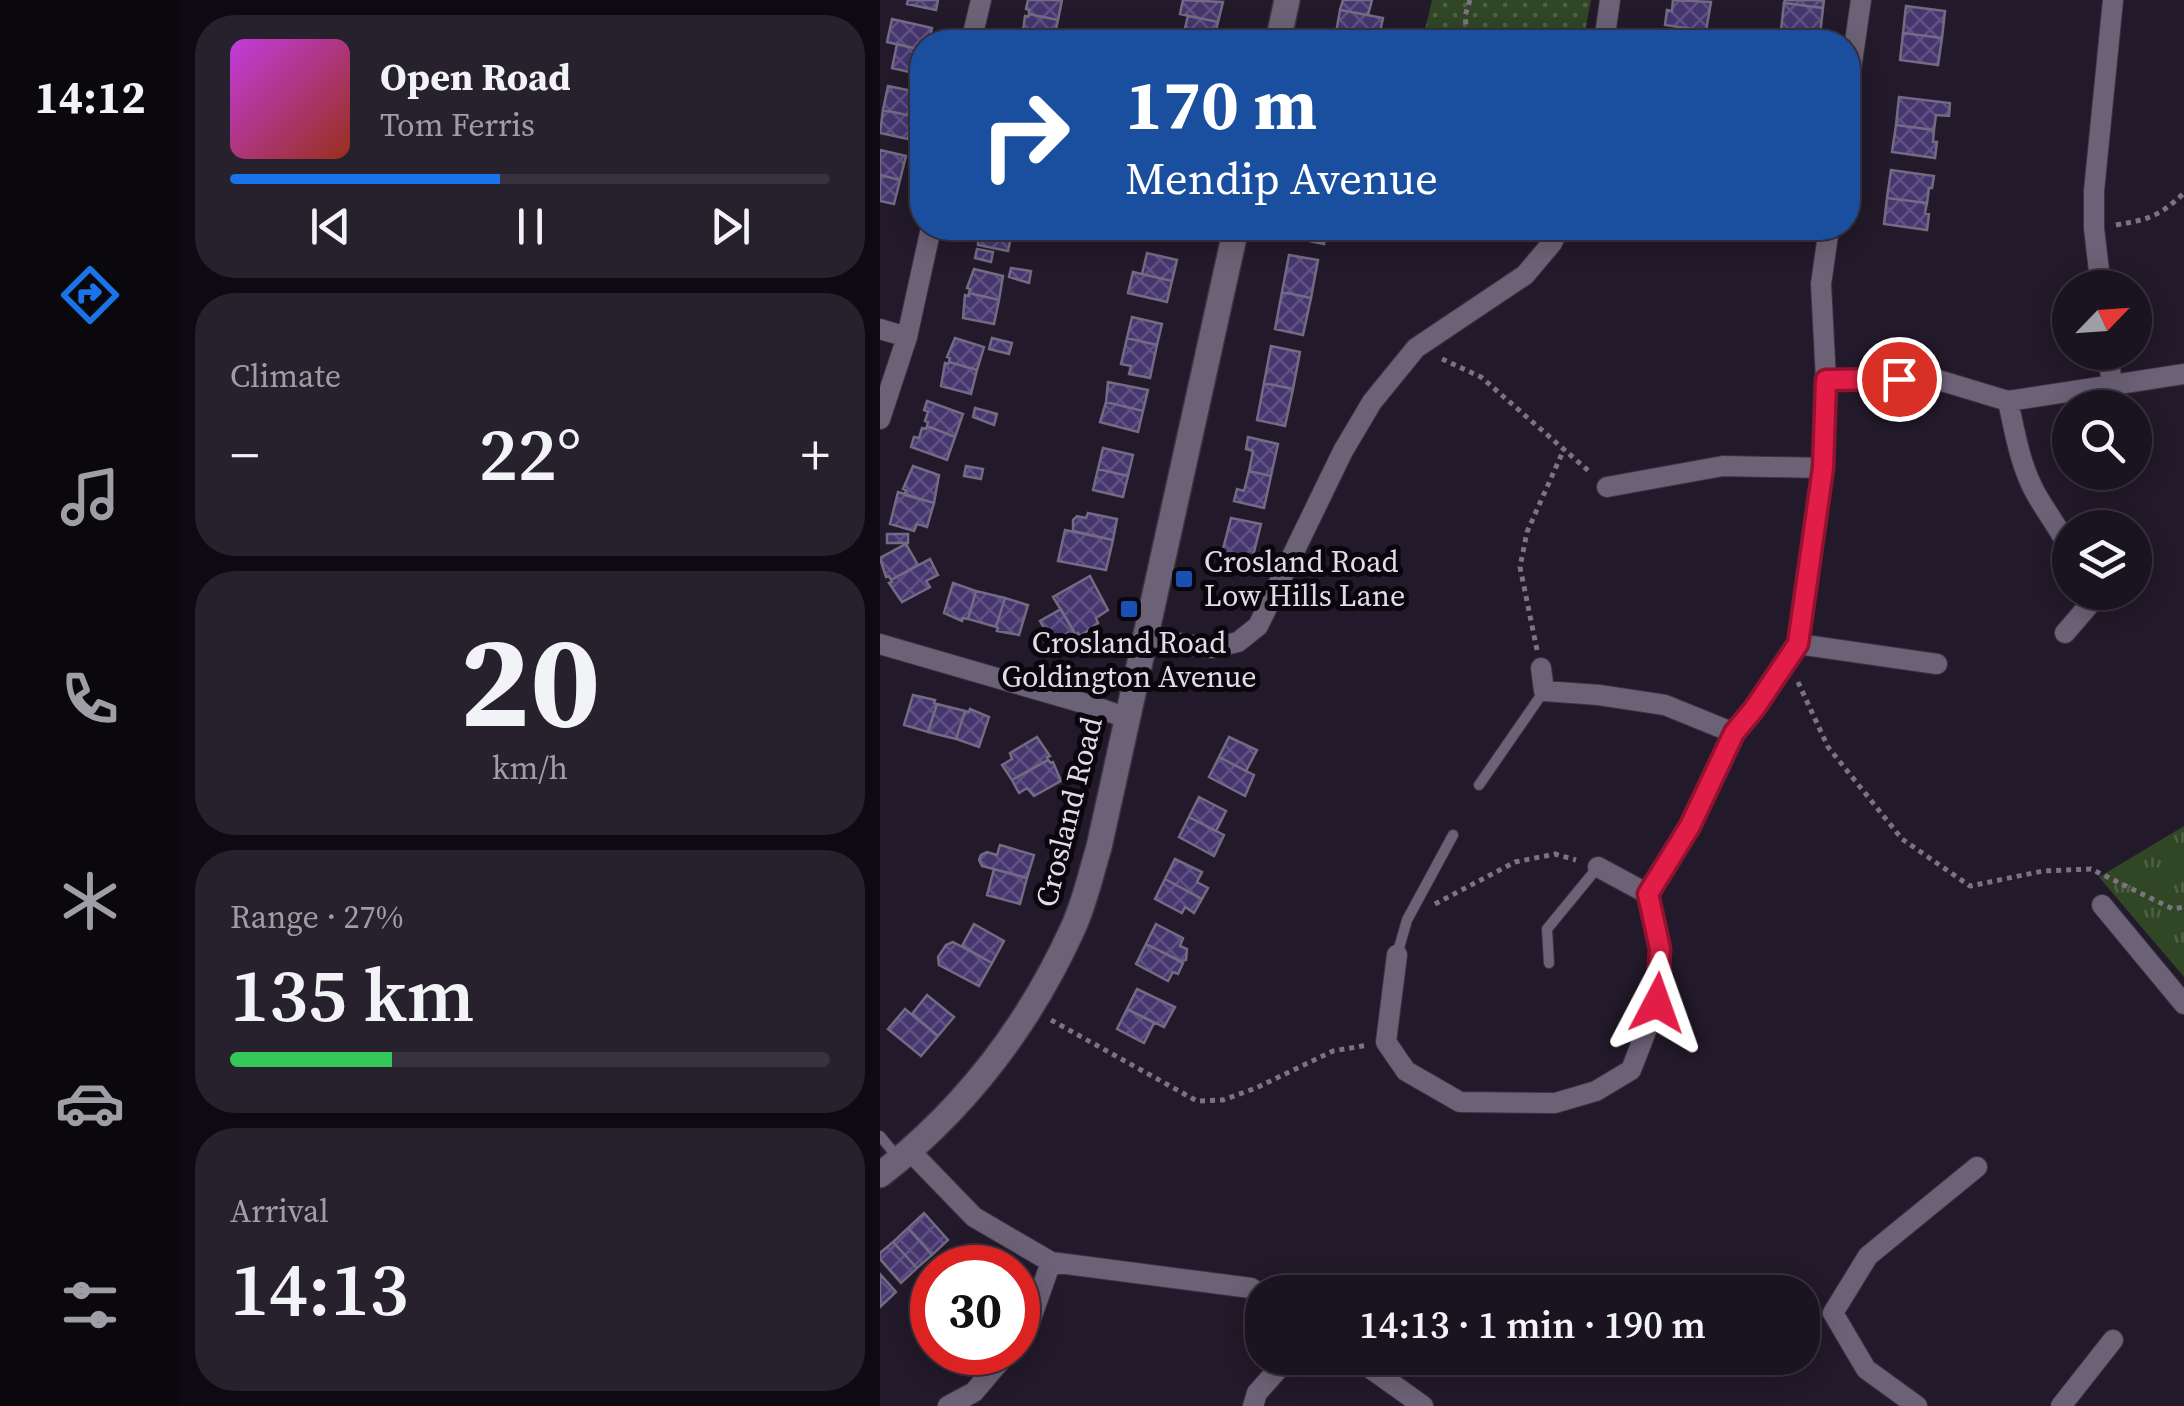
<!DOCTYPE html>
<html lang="en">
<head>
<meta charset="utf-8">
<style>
	:root { --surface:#1a1320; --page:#27202d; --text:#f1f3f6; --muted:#9f9ea5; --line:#38323e; --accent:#1a73e8 }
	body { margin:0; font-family:"Source Serif 4",serif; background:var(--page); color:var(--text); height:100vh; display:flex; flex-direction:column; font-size:38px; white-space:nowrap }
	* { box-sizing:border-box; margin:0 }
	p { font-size:32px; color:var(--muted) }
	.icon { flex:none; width:55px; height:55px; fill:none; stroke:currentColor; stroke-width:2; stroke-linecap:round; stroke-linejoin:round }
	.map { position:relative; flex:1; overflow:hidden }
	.sheet { display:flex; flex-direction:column; gap:15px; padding:15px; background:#0e0a12; width:700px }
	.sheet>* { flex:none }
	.guide { position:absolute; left:30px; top:30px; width:950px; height:210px; border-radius:40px; box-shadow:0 5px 25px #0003,0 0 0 2px var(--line); background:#1a4fa0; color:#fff; overflow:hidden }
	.needle { width:65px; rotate:65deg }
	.fabs { position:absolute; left:1172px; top:270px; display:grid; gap:20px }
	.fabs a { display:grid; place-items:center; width:100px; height:100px; border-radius:50%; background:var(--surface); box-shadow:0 5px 25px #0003,0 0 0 2px var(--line); font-size:50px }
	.speed { position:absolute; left:30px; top:1245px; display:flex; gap:20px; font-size:50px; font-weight:700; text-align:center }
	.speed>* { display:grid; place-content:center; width:130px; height:130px; border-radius:50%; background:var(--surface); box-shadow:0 5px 25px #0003,0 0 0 2px var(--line); line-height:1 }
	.speed .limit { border:15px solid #d22; background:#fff; color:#111 }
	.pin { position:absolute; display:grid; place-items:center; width:85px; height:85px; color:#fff; margin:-42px; border:5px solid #fff; border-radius:50%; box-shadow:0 2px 10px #0007 }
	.me { position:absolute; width:110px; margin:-55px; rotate:4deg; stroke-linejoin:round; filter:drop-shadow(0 0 8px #0008) }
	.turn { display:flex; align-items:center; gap:35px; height:210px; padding:0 50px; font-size:45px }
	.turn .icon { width:130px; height:130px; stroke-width:2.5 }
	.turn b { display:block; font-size:70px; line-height:85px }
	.big { font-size:75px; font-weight:600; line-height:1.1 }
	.sheet .tile { flex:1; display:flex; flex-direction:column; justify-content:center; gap:15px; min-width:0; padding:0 35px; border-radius:40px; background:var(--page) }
	.sheet .dial { align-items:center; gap:0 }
	.dial b { font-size:130px; line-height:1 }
	.song { display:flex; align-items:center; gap:30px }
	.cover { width:120px; height:120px; border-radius:15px; background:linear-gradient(135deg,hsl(290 70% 55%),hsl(10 70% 35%)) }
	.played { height:10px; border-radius:5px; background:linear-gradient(90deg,var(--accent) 45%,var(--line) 45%) }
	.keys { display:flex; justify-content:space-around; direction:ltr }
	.heat { display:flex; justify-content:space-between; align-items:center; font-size:55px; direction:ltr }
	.charge { height:15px; border-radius:8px; background:linear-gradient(90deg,#34c759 27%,var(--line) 0) }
	.trip { position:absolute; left:365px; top:1275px; width:575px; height:100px; border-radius:40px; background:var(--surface); box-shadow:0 5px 25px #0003,0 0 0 2px var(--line); font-weight:600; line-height:100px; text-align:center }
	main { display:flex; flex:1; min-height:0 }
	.menu { display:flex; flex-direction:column; width:180px; justify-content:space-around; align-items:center; background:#0a080d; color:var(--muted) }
	.menu .icon { width:70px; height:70px }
	.menu .selected { color:var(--accent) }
	.menu b { font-size:45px; color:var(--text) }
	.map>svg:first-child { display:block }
</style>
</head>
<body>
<main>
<nav class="menu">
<b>14:12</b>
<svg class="icon selected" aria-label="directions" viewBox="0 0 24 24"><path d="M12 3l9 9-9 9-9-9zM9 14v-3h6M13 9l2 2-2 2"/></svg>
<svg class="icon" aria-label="music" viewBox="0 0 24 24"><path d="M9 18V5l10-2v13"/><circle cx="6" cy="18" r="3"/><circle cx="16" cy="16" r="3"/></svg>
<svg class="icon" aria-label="phone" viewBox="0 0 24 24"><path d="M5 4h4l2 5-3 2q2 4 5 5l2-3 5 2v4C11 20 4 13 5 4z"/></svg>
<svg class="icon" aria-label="climate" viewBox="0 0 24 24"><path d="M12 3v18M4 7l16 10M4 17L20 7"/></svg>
<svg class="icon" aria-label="car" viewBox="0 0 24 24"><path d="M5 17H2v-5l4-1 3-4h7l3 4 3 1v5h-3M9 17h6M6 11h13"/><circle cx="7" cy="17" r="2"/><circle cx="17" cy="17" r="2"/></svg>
<svg class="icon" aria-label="filters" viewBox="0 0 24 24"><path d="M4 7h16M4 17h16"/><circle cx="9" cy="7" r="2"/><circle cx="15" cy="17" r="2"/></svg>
</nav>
<section class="sheet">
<div class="tile">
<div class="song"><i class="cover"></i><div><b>Open Road</b><p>Tom Ferris</p></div></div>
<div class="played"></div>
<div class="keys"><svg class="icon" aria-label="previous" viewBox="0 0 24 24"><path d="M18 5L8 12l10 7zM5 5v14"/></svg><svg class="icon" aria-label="pause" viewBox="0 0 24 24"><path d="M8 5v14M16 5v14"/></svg><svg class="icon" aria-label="next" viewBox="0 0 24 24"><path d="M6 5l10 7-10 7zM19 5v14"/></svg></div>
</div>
<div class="tile"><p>Climate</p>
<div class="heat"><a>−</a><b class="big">22°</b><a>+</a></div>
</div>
<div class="tile dial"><b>20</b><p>km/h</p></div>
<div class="tile"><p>Range · 27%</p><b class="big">135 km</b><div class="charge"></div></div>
<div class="tile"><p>Arrival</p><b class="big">14:13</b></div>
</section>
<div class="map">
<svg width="1304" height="1406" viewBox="0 0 1304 1406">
	<defs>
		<pattern id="park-tufts" width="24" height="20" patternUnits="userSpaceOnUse" patternTransform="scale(2.5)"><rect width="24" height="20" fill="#304625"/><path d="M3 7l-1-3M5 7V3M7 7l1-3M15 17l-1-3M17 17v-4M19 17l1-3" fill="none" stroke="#4e6045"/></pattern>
		<pattern id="garden-dots" width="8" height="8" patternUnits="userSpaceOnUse" patternTransform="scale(2.5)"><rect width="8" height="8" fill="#304625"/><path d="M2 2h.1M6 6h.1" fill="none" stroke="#4e6045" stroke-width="1.8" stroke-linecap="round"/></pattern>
		<pattern id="building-cross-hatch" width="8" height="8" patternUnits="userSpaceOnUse" patternTransform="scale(2.5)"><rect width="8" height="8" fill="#45366e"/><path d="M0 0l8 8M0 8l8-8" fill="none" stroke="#605283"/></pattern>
	</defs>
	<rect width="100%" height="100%" fill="#22192a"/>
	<!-- park -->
	<path fill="url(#park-tufts)" d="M1304,826V977L1219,877Z"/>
	<!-- garden -->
	<path fill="url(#garden-dots)" d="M552,0H711L703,42H542Z"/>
	<!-- building -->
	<path fill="url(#building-cross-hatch)" stroke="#716c83" stroke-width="2.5" d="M28,0H58L56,10L27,4Z
		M148,0H182L178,20L149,14V10L146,9Z
		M303,0L343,2L338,22L300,14Z
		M463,0H492L488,15L460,10Z
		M793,0L831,2L826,31L785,25L787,10L792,11Z
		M905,0H944L943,8L904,3Z
		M904,3L943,8L940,35L901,30Z
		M1026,6L1065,11L1062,38L1023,33Z
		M460,10L503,18L498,42L456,33Z
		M149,14L178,20L173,42L142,38L145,16L148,17Z
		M308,16L338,22L333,42L303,36Z
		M12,19L52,28L49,42H42V50L7,42Z
		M1023,33L1062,38L1058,65L1020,60Z
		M17,44L42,50V75L12,68Z
		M8,86L37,92L32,116L3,110Z
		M1019,97L1070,103L1069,116L1056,115L1054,130L1016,125Z
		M3,110L32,116L28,139L0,133Z
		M1016,125L1054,130L1053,142H1057L1055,158L1012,152Z
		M0,150L26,156L20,180L0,175Z
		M1011,170L1054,176L1052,188H1049L1047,203L1007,198Z
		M0,175L20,180L14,204L0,201Z
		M1007,198L1047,203L1045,213L1049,214L1047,230L1004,224Z
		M99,228H133L128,251L98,245Z
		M260,228H303L301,237Z
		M417,228H447L444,244L415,238Z
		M97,249L113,252L111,262L95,258Z
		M267,253L297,260L292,281L262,274Z
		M409,255L438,260L431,298L402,292Z
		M131,268L151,271L149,283L129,277Z
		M94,269L123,276L119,300L89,293L90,289L87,288Z
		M253,272L292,281L287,302L248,293Z
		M402,292L431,298L423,335L395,329Z
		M89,293L119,300L114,324L83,318L85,295L89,296Z
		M252,317L282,324L277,345L247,338Z
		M75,338L104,347L97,370L69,362L70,358L67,357Z
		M112,338L132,343L129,354L109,349Z
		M247,338L277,345L270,378L249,374L251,366L241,364Z
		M391,346L420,352L413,389L384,383Z
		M69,362L97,370L91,394L61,386L65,363L68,364Z
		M228,382L268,390L263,411L226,402Z
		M384,383L413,389L405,426L377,420Z
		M47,401L83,414L75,437L47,426L48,422L45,421L48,412L44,410Z
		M226,402L263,411L258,432L220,422Z
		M95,408L117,414L114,425L93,417Z
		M47,426L75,437L67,460L31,447L34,437L39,438L42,428L46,429Z
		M368,437L398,444L391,476L369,471L373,451L366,449Z
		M223,448L253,455L248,476L218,469Z
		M33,466L59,475L54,503L25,495L26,490L23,489Z
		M86,466L103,469L101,479L84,476Z
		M218,469L248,476L243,497L213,490Z
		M369,471L391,476L384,508L354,501L357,489L364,491Z
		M18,492L54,503L47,527L37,524L34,531L10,524Z
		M208,513L237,519L233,540L193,531V520L197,516L206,518Z
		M351,518L381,524L372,560L342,553Z
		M185,530L233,540L226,570L178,561Z
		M7,534H28V543H7Z
		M26,544L38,565L11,580L9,576L6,577L0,558Z
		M50,559L58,575L46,581L50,587L22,602L9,583L12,582L11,580Z
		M210,576L228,610L216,618L218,623L200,636L198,633L196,635L173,597Z
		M73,583L96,591L88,619L83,618L82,621L64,613Z
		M96,591L125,598L116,627L88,619Z
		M125,598L148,605L139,635L117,631L118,628L116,627Z
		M181,609L196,635L192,637L194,640L175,648L160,621Z
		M33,695L55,700L54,703L57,704L48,732L24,725Z
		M57,704L85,711L76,739L48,732Z
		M90,709L109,717L99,747L76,739L85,711L89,712Z
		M157,737L170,756L167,757L168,760L132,780L122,765L132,759L130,753Z
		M349,737L377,750L366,771L339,757Z
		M339,757L374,775L365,796L329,777Z
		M168,760L171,763L173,762L181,781L154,796L147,788L139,793L132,780Z
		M319,797L346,811L336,831L309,817Z
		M309,817L344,835L334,856L299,837Z
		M120,845L154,855L147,878L102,866L99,860L101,855L107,852L117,855Z
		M295,859L322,872L317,882L328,888L322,899L285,879Z
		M114,869L147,878L140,904L107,895Z
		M285,879L322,899L314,913L305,907L302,913L275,899Z
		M94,924L124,941L112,963L82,946Z
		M276,924L303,938L300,946L307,949L306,960L301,961L266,944Z
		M73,942L112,963L99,986L59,965L58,957L66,945Z
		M266,944L303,963L298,974L293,972L288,981L256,964Z
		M257,989L295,1007L284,1027L247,1009Z
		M47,995L74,1017L58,1036L32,1014Z
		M25,1009L58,1036L41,1056L8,1029Z
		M247,1009L274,1023L264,1043L237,1029Z
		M44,1213L68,1240L52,1255L28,1228Z
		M28,1228L52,1255L37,1268L13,1242Z
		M13,1242L37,1268L21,1283L0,1259V1253Z
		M0,1274L16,1292L0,1307Z"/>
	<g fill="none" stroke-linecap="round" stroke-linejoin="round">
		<!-- service casing -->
		<g stroke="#3b3441" stroke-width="12">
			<path id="service" d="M599,785L664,691
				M517,955L527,920L573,835
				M669,963L667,929L718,867
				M0,1136L19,1159"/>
		</g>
		<!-- minor casing -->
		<g stroke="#3b3441" stroke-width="22">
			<path id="minor" d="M91,42L101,0
				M724,42L730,0
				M968,90L981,0
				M1221,288L1214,228V191L1233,0
				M0,329L27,337
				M1228,352L1232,386
				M946,380L1055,379L1128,401L1304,374
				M1128,401C1135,433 1140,465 1156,494C1167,513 1180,530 1190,550
				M0,419L27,337L51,228
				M727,487L843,466L943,468
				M1185,633L1209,605L1206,592
				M264,638L332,648L358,642L378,626L463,451L492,402L536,348L645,275L672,243L679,228
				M0,644L210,705L247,718
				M918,644L1057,664
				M661,668L664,691L719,695L785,705L854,733
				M718,867L768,894
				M1222,905L1304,1004
				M517,955L506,1042L526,1071L580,1102L675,1103L716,1091L751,1070L777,1003L781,949L768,894L810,827L854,733L874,709L918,644L943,468L946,380L941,284L949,228
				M30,1151L94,1217L171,1262L371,1288L382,1295
				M138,1341L147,1330L171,1262
				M476,1358L543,1406
				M68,1406L94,1392L128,1352
				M373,1406L377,1393L408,1358
				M1037,1406L986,1369L953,1313L988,1256L1097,1167
				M1181,1406L1233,1340"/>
		</g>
		<!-- tertiary casing -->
		<g stroke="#3b3441" stroke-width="28">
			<path id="tertiary" d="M398,42L407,0
				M0,1175C86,1108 148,1027 193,928C205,902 211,873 219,847L356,228"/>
		</g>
		<!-- path -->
		<path stroke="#7b7382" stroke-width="5" stroke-dasharray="5 5" stroke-linecap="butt" d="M590,0L585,16L587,35L618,42
			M1236,225C1270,219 1278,217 1304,193
			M562,359L601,377L711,473
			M657,650L640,567L647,532L684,449
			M918,682L948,747L1022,839L1090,886L1163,871L1211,869L1293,909L1304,907
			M555,904L635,862L675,854L696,860
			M171,1020L317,1101L343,1100L376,1088L453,1051L488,1045"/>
		<!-- service -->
		<use href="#service" stroke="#6c6277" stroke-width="10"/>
		<!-- minor -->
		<use href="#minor" stroke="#6c6277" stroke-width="20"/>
		<!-- tertiary -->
		<use href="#tertiary" stroke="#6c6277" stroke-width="25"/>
	</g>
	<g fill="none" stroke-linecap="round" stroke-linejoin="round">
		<!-- route casing -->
		<g stroke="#92132f" stroke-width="25">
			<path id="route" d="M777,1003L780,949L768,894L810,826L854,733L874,709L918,644L943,468L946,380L1019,379"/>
		</g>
		<!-- route -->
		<use href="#route" stroke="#e11d48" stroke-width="18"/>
	</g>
	<!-- markers -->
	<g fill="#1a4fb4" stroke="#0a060d" stroke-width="4">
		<rect x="294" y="569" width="20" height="20" rx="5"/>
		<rect x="239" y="599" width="20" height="20" rx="5"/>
	</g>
	<g text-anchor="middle" stroke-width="10" stroke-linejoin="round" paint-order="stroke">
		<!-- poi labels -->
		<g font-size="30" fill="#e2dce8" stroke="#0a060d" text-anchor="start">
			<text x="324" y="572">Crosland Road<tspan x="324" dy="34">Low Hills Lane</tspan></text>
			<text x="249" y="653" text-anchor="middle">Crosland Road<tspan x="249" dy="34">Goldington Avenue</tspan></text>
		</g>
		<!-- street labels -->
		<g font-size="30" fill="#e2dce8" stroke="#0a060d">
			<text transform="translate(189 812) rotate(-76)" y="10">Crosland Road</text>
		</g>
	</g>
</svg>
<div class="fabs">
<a><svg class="needle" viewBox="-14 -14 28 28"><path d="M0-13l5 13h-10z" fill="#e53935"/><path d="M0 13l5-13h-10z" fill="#9f9ea5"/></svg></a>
<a><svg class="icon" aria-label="search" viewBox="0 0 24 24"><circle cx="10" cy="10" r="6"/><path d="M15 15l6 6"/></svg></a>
<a><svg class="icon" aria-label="layers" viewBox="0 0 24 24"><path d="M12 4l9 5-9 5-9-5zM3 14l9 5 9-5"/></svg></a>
</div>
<div class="speed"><div class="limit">30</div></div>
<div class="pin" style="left:1019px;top:379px;background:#d93025"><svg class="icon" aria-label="arrive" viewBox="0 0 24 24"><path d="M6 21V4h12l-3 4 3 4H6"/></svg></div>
<svg class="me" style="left:777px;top:1003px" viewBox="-20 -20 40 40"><path d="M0-17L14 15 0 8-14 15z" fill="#e11d48" stroke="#fff" stroke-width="4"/></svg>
<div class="trip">14:13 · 1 min · 190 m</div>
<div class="guide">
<div class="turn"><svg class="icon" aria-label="right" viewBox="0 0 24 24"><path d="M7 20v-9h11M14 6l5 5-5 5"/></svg><div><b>170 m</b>Mendip Avenue</div></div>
</div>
</div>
</main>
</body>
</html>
